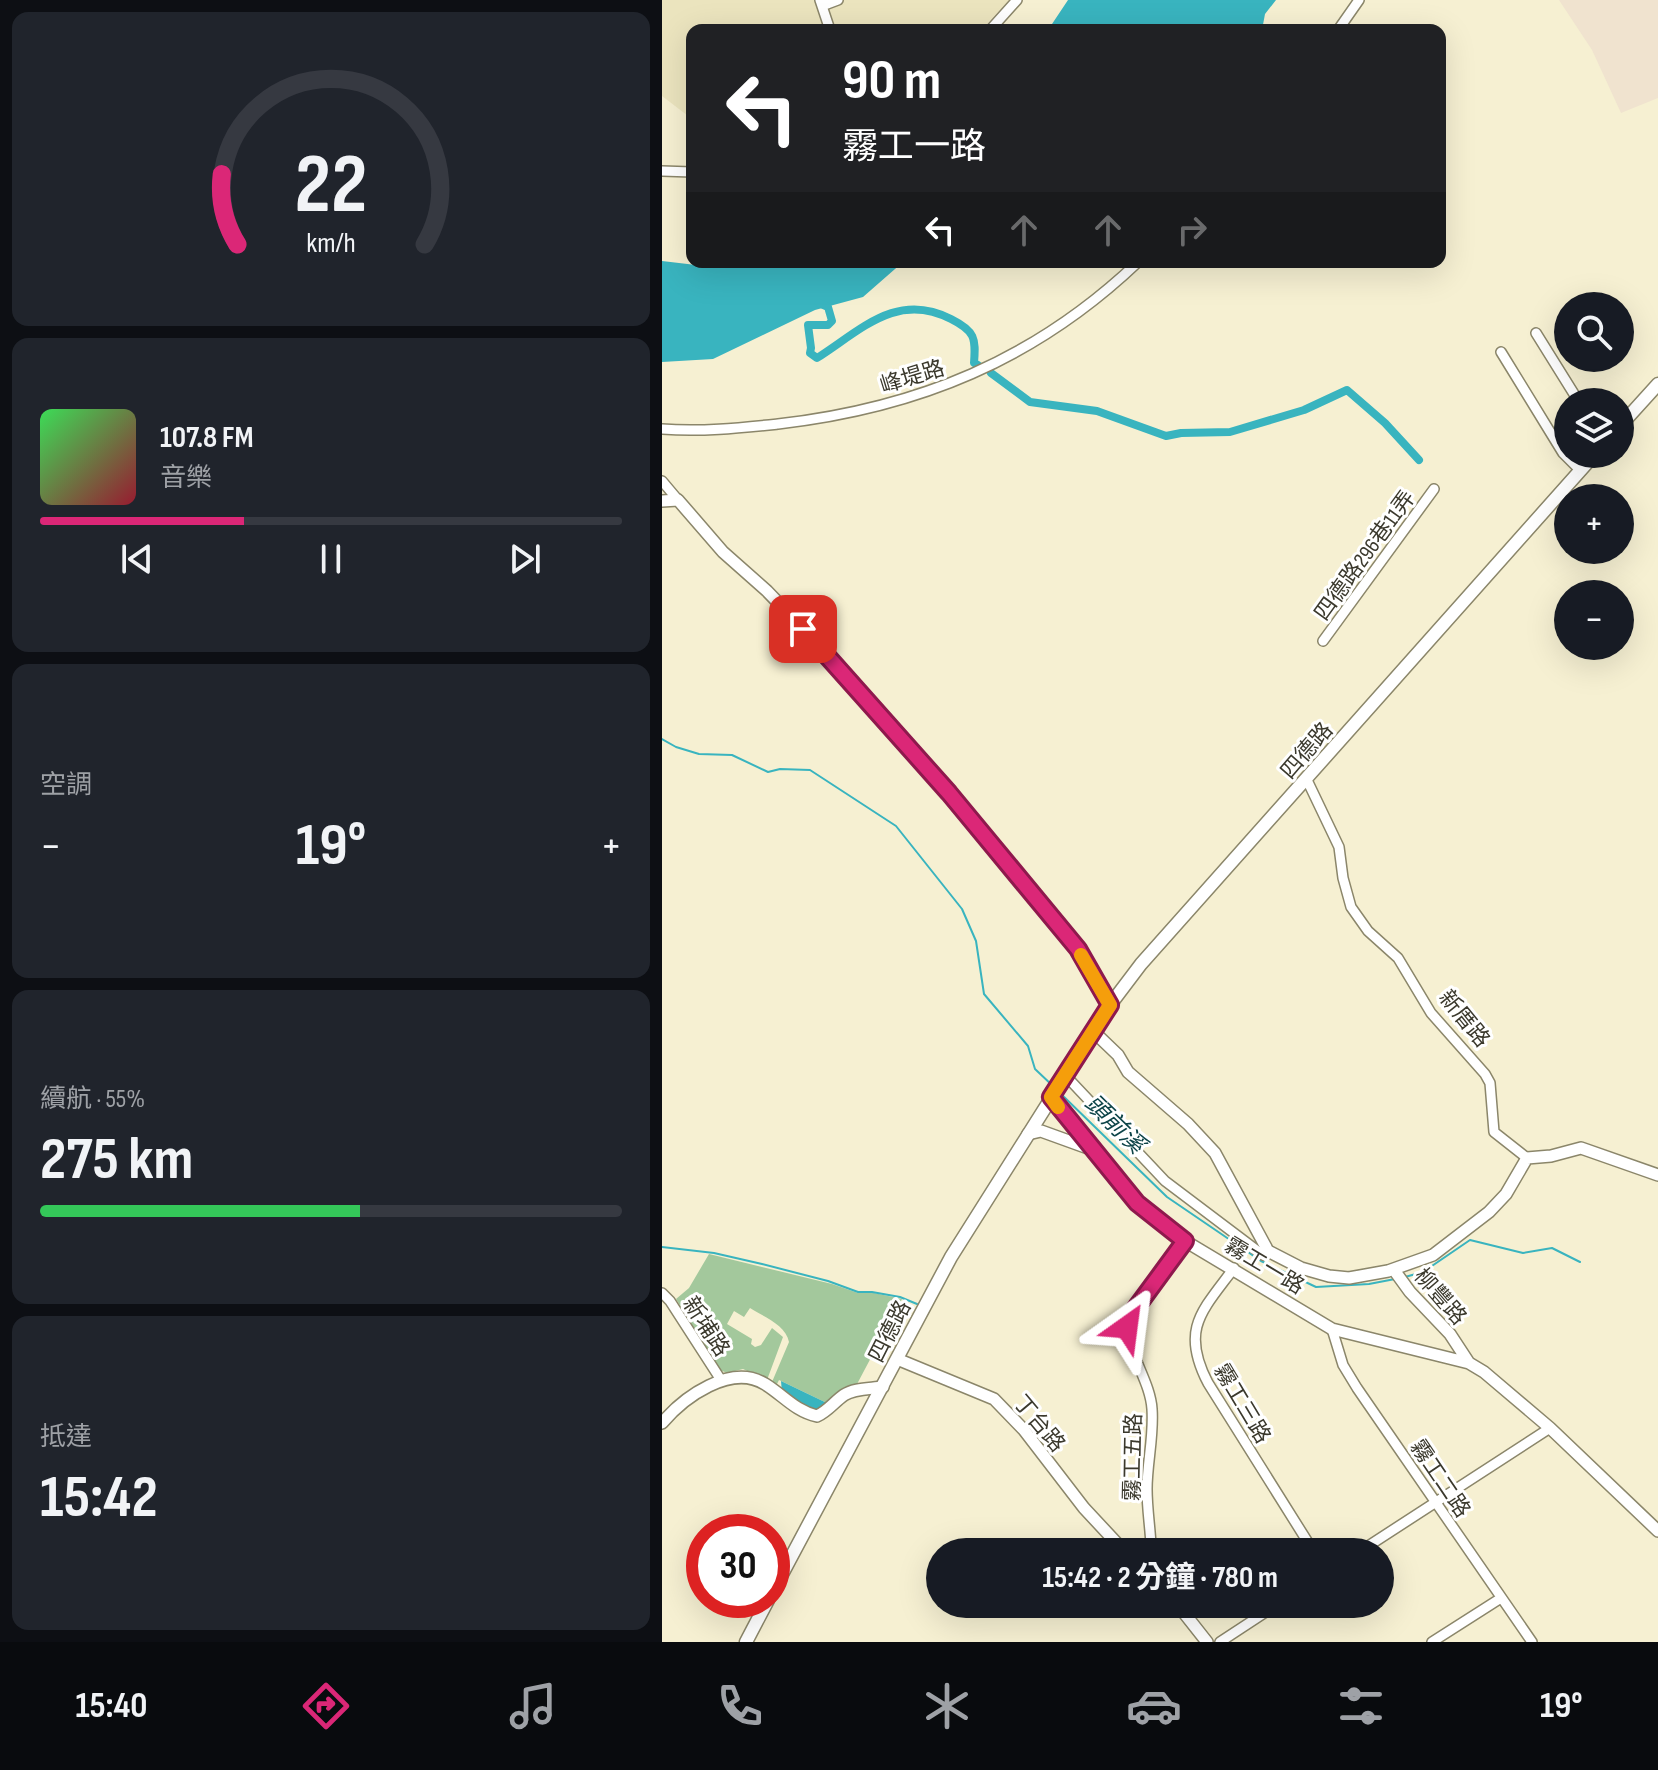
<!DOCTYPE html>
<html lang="zh-TW">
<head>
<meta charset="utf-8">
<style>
	:root { --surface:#171b24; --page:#20242c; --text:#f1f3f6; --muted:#9ea1a6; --line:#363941; --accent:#db2777 }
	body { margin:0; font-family:"Sofia Sans Condensed","Noto Sans TC",sans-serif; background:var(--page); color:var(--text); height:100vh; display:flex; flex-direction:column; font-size:30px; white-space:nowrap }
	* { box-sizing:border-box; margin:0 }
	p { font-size:26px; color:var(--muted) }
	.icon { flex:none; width:44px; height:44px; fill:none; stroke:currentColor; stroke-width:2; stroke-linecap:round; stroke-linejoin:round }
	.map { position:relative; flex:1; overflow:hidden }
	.side { display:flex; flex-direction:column; gap:12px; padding:12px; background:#0d0f14; width:662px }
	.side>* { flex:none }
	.guide { position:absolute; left:24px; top:24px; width:760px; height:244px; border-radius:16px; box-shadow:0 8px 32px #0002; background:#202124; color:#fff; overflow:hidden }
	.controls { position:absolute; left:892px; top:292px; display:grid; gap:16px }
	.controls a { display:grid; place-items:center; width:80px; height:80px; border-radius:50%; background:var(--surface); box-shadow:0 8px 32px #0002; font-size:40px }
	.speed { position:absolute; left:24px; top:1514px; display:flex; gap:16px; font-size:40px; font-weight:700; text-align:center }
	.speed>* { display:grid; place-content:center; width:104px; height:104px; border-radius:50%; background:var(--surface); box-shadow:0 8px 32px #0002; line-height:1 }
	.speed .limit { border:12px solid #d22; background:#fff; color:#111 }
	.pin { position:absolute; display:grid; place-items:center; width:68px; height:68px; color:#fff; margin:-34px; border-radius:16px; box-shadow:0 4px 12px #0006 }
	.me { position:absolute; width:88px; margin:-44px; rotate:31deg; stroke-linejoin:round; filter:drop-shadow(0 0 6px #0008) }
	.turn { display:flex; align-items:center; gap:28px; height:168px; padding:0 24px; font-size:36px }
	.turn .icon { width:104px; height:104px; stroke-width:2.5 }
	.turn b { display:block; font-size:56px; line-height:68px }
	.lanes { display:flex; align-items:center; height:76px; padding:0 24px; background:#0003; justify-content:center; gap:40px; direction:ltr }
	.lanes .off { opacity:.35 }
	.big { font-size:60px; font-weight:700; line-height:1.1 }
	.side .tile { flex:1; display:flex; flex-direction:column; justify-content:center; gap:12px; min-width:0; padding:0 28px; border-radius:16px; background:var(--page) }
	.side .dial { align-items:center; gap:0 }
	.dial svg { height:208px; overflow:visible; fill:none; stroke:var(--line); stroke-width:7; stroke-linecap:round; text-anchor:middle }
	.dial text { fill:var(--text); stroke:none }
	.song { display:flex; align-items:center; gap:24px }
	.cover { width:96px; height:96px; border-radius:12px; background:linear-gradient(135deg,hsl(130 70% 55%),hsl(350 70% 35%)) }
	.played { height:8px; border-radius:4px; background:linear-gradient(90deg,var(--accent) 35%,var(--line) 35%) }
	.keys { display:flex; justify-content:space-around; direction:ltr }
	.heat { display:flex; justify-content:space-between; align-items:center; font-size:44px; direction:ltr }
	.charge { height:12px; border-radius:6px; background:linear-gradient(90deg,#34c759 55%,var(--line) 0) }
	.trip { position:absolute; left:264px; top:1538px; width:468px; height:80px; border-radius:40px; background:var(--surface); box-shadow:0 8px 32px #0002; font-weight:700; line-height:80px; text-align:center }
	.tab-bar { display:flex; height:128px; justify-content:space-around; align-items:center; background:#090b0e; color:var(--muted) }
	.tab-bar .icon { width:56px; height:56px }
	.tab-bar .selected { color:var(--accent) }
	.tab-bar b { font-size:36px; color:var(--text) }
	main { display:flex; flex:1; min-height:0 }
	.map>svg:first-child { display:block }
</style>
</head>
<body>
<main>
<section class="side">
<div class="tile dial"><svg viewBox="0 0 100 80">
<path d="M14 69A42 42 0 1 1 86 69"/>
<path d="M14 69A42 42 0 0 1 8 42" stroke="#db2777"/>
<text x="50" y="56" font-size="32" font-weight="700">22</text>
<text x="50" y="72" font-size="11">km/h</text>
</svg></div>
<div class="tile">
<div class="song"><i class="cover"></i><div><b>107.8 FM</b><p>音樂</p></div></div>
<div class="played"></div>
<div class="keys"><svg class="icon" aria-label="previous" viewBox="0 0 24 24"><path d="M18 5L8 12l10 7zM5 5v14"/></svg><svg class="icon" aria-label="pause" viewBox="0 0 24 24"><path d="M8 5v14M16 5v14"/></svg><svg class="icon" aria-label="next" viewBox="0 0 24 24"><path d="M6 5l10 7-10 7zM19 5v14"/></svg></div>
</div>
<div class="tile"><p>空調</p>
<div class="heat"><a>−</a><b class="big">19°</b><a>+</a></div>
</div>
<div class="tile"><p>續航 · 55%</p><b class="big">275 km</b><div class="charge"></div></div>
<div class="tile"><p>抵達</p><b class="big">15:42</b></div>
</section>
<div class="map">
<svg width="996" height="1642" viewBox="0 0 996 1642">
	<rect width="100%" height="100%" fill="#f6f0d2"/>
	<!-- built -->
	<path fill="#ebe4be" d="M0,0H347L319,30H30V119L0,96Z"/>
	<!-- education -->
	<path fill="#f0e3cf" d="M897,0H996V98L959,113L930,50Z"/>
	<!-- green -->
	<path fill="#a3c89c" d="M47,1254L170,1284L196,1293H212L240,1299L194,1386L169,1405L117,1380L115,1384L110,1382L127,1342C124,1325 102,1317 88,1308L82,1317L72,1311L65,1324L90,1339L89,1344L93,1347L99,1345L110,1328L121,1337L105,1380L81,1369L65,1373L58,1370L14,1299L27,1288Z"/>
	<!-- water -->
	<path fill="#39b4bf" d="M406,0H614L603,14L600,30H386Z
		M0,261L34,265L103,267L113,262H241L201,297L153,310L51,359L0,362Z
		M119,1381L169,1405C152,1416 134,1403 120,1393Z"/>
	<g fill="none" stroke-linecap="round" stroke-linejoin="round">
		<!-- stream -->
		<path stroke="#39b4bf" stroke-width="2" d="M0,739L14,747L37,754L70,755L106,772L118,769L148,770L234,826L300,909L314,941L322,994L366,1046L373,1069L392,1087
			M399,1094L505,1197L599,1261L654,1287L707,1284L733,1279
			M0,1247L52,1253L100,1264L166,1281L196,1292H210L238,1297L255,1304
			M743,1277L761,1272L808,1240L861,1253L890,1248L918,1262"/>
		<!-- canal -->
		<path stroke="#39b4bf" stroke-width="8" d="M157,303L166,307L170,321L166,325H146L149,348L148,353L155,358C199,330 235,291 289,319C313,331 314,338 312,363L316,365
			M329,373L368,402L435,411L504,436L519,433L568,432L642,410L685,390L723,423L757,460"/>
		<!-- minor casing -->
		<g stroke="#8b866a" stroke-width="12">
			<path id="minor" d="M158,0L168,30
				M160,6L176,0
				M328,30L355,0
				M676,30L697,0
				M0,171L30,172
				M874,333L917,402
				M839,352L901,453L918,470
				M0,429C39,432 77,428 116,424C256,408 373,360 476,262
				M0,481L16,500
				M661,641L772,489
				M645,780L677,847L681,878L689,907L706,931L736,958L769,1013L823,1074L828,1083L832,1132L865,1158
				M404,1076L503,1181L601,1255L606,1251
				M572,1268C540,1311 518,1329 546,1383L652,1552
				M0,1293L8,1301L59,1380
				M670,1329L681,1365L695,1388L870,1642
				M492,1552L489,1545C488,1526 485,1508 485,1489C485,1463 492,1436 490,1409C488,1377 459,1346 468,1316L523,1241
				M697,1552L888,1428
				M558,1642L616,1604
				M770,1642L839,1598"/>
		</g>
		<!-- tertiary casing -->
		<g stroke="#8b866a" stroke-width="14">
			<path id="tertiary" d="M0,501L16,500L61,552L105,591L159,647L287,793L416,949L448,1005
				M432,1032L456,1055L466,1072L526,1124L553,1153L606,1251L639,1268L667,1276L687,1278L726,1271L771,1255L827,1212L844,1194L865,1158L889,1156L919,1148L996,1175
				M389,1097L475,1203L497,1223L523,1241L670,1329L807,1363
				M366,1134L379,1131L426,1148
				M732,1270L748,1292L788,1334L807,1363L822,1372L888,1428L996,1531
				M235,1359L332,1399L362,1430L422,1508L463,1552
				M0,1423C22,1397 69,1363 103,1384C121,1395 133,1411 155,1416C166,1411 172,1402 182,1395C192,1388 208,1389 221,1387
				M515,1604L545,1642"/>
		</g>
		<!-- secondary casing -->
		<g stroke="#8b866a" stroke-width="15">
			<path id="secondary" d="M958,426L996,384
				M110,1593L289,1257L448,1005L479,964L933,454
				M84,1642L106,1600"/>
		</g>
		<!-- minor -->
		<use href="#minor" stroke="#fff" stroke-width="9"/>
		<!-- tertiary -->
		<use href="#tertiary" stroke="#fff" stroke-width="11"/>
		<!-- secondary -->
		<use href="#secondary" stroke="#fff" stroke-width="12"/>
	</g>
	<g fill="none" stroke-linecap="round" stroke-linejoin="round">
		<!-- route casing -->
		<g stroke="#8e194d" stroke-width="20">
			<path id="route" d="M141,629L287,793L416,949L448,1005L389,1097L475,1203L523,1241L468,1316L465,1327"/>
		</g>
		<!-- route -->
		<use href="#route" stroke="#db2777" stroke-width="14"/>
		<!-- slow -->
		<path stroke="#f59e0b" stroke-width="14" d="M396,1107L389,1097L448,1005L419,955"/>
	</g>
	<g text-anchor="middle" stroke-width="6" stroke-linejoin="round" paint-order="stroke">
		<!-- street labels -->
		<g font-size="22" fill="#3b392d" stroke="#fff">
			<text transform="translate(250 376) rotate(-17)" y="8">峰堤路</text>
			<text transform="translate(702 555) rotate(-54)" y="8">四德路296巷11弄</text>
			<text transform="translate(644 750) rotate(-49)" y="8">四德路</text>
			<text transform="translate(803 1018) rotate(51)" y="8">新厝路</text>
			<text transform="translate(603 1265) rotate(31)" y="8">霧工一路</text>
			<text transform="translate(779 1296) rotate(49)" y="8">柳豐路</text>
			<text transform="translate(45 1326) rotate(57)" y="8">新埔路</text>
			<text transform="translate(227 1331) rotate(-63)" y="8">四德路</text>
			<text transform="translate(581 1403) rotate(59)" y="8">霧工三路</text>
			<text transform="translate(378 1423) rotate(50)" y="8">丁台路</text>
			<text transform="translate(470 1457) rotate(-89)" y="8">霧工五路</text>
			<text transform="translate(779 1478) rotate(56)" y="8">霧工二路</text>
		</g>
		<!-- water labels -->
		<g font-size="24" font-style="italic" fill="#0d4448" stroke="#fff">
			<text transform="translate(453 1124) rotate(44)" y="8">頭前溪</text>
		</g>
	</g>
</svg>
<div class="controls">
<a><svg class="icon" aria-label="search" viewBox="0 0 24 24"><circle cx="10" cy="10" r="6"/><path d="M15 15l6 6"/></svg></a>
<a><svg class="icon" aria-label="layers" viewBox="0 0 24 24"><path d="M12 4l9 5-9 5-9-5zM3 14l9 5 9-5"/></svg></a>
<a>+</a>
<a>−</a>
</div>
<div class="speed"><div class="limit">30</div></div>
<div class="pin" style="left:141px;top:629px;background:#d93025"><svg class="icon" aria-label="arrive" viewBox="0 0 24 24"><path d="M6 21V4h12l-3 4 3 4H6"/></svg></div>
<svg class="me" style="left:465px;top:1327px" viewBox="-20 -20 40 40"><path d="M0-17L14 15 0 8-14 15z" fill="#db2777" stroke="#fff" stroke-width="4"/></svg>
<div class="trip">15:42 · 2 分鐘 · 780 m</div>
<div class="guide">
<div class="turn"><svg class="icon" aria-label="left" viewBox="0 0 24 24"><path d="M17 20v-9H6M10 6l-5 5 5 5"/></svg><div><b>90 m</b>霧工一路</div></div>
<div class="lanes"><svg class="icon" aria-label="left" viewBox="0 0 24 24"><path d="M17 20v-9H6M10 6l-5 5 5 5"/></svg><svg class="icon off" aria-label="ahead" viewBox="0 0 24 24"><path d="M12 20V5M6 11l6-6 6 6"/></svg><svg class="icon off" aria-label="ahead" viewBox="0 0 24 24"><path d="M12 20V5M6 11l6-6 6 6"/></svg><svg class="icon off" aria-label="right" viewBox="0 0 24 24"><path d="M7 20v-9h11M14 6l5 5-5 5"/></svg></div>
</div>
</div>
</main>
<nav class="tab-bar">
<b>15:40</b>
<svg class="icon selected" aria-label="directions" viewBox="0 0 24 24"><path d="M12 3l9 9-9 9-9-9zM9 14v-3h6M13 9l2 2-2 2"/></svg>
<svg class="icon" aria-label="music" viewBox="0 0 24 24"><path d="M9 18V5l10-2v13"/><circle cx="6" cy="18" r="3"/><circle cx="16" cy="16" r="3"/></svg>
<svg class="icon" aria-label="phone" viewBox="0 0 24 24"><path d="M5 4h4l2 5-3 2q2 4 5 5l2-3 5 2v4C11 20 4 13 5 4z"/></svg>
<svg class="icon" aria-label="climate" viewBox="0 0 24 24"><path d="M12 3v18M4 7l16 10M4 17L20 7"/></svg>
<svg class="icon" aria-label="car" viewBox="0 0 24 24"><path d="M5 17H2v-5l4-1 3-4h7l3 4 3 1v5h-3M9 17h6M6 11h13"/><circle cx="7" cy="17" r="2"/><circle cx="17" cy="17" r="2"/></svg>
<svg class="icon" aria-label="filters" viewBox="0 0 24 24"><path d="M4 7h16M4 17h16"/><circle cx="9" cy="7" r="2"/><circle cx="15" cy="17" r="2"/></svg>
<b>19°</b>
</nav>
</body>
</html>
